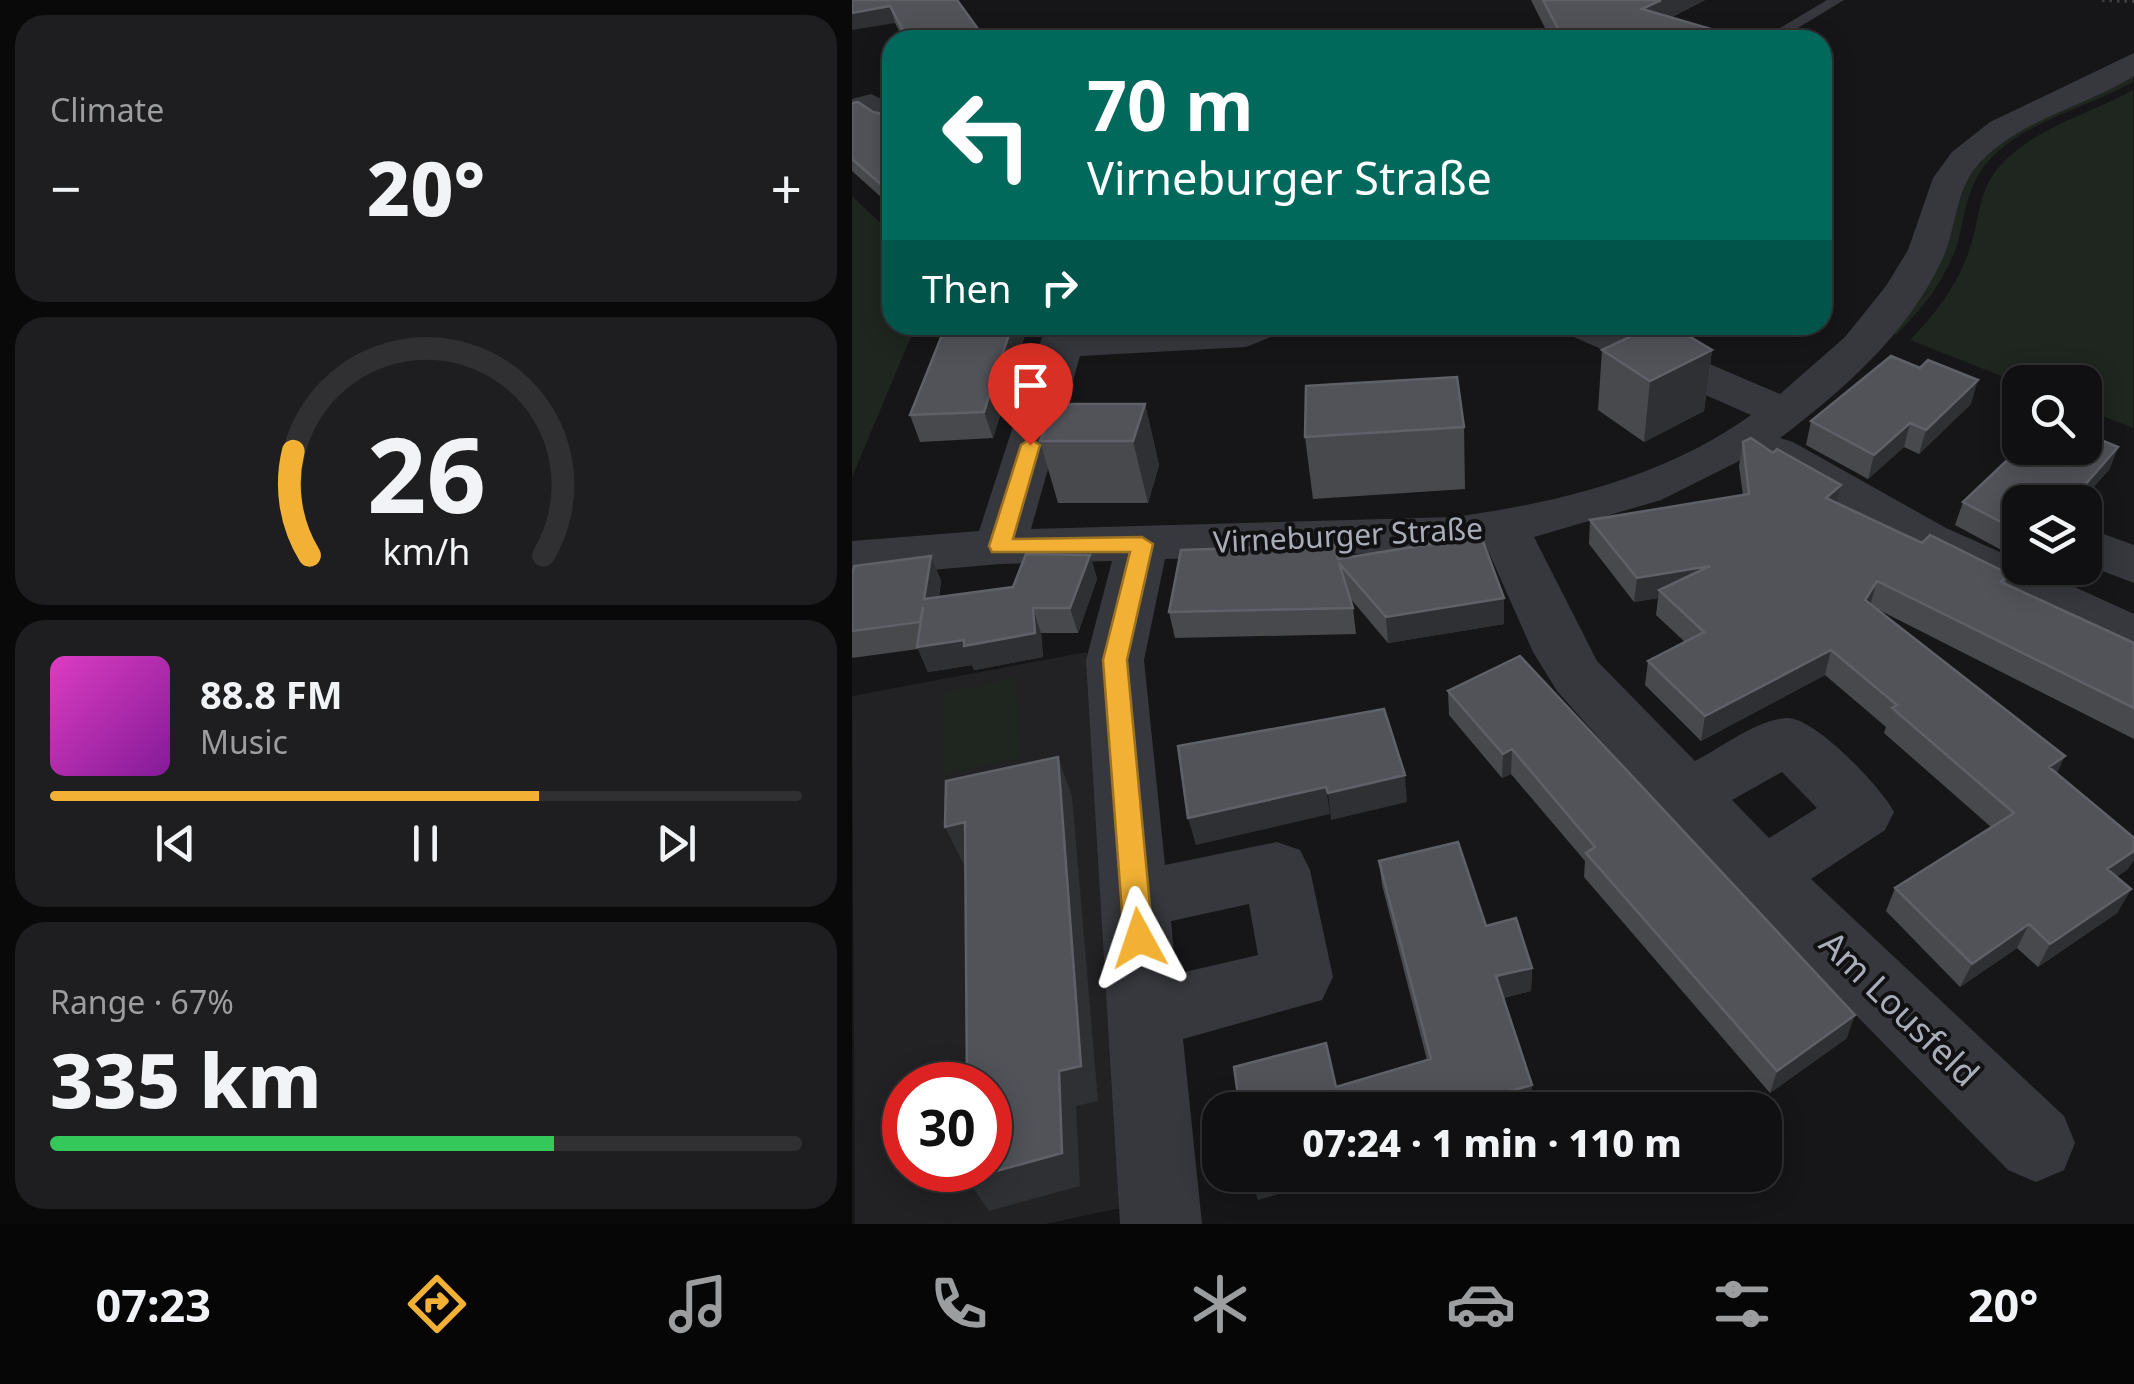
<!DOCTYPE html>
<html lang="en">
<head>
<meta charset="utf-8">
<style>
	:root { --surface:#101012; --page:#1e1e20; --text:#f1f3f6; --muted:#9c9d9f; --line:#303032; --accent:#f2b134 }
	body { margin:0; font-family:"Noto Sans",sans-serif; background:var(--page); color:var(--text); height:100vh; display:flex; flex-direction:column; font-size:38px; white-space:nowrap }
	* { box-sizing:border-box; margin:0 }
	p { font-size:32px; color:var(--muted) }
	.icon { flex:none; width:55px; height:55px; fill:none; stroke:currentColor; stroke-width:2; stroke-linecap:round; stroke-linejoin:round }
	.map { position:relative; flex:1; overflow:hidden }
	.sheet { display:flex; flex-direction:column; gap:15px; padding:15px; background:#09090a; width:852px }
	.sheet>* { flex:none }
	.guide { position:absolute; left:30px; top:30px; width:950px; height:305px; border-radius:30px; box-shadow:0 5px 25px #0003,0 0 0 2px var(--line); background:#00695c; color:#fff; overflow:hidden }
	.controls { position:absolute; left:1150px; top:365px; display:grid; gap:20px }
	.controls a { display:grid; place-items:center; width:100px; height:100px; border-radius:20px; background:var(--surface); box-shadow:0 5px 25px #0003,0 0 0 2px var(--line); font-size:50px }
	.speed { position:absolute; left:30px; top:1062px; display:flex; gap:20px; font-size:50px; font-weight:700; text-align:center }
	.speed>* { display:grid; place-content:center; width:130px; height:130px; border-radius:50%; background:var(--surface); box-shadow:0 5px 25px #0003,0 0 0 2px var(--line); line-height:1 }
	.speed .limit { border:15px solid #d22; background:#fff; color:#111 }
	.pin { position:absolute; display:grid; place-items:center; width:85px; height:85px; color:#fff; margin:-102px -42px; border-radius:50% 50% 50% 0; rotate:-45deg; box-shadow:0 0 10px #0007 }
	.pin .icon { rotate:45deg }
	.me { position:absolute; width:110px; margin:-55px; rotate:355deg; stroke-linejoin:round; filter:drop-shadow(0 0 8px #0008) }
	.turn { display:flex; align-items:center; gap:35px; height:210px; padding:0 40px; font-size:45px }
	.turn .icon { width:130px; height:130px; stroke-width:2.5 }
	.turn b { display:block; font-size:70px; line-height:85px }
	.then { display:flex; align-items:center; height:95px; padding:0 40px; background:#0003; gap:20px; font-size:38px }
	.big { font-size:75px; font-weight:800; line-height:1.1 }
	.sheet .card { flex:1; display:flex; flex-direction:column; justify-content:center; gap:15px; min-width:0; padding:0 35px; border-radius:30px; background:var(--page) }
	.sheet .dial { align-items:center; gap:0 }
	.dial svg { height:260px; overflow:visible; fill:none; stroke:var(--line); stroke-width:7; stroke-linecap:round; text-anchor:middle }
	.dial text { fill:var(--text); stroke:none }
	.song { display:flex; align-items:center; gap:30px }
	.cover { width:120px; height:120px; border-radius:15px; background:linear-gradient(135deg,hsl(310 70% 55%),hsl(290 70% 35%)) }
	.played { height:10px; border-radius:5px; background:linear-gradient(90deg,var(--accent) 65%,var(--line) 65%) }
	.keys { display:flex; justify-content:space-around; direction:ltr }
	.heat { display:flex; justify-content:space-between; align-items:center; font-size:55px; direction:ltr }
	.charge { height:15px; border-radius:8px; background:linear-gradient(90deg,#34c759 67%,var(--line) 0) }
	.trip { position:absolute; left:350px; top:1092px; width:580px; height:100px; border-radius:30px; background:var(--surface); box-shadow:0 5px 25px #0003,0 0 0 2px var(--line); font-weight:800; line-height:100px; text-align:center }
	.menu { display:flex; height:160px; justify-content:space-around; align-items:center; background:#060607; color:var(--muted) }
	.menu .icon { width:70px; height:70px }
	.menu .current { color:var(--accent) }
	.menu b { font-size:45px; color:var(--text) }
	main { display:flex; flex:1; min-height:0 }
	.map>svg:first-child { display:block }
</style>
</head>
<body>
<main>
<section class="sheet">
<div class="card"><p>Climate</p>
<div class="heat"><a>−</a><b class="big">20°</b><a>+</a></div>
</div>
<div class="card dial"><svg viewBox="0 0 100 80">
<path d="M14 69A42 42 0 1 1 86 69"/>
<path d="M14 69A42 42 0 0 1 9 37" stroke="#f2b134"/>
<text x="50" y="56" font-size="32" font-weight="700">26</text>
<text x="50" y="72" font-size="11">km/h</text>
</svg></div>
<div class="card">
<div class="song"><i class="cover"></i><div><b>88.8 FM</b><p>Music</p></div></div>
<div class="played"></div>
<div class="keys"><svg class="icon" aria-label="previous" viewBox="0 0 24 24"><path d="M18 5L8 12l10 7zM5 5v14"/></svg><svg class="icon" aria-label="pause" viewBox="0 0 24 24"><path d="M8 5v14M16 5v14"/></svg><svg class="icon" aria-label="next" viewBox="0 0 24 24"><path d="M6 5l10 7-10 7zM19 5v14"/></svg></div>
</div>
<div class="card"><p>Range · 67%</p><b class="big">335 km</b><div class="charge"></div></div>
</section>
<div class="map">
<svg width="1282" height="1224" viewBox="0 0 1282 1224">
	<rect width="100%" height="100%" fill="#161618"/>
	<!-- built -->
	<path fill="#222225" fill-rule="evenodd" d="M235,652L288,1204L193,1224H3L0,696ZM52,1085H138V1170H52Z"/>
	<!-- green -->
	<path fill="#1e261f" d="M1281,74V82C1234,109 1169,121 1133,165C1114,189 1113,217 1105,245C1093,281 1070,309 1044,335L1038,332C1059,289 1096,193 1127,161C1168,119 1230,99 1281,74Z
		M1281,90V428L1233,409L1232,382L1167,383L1058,340C1083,314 1105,286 1117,251C1128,221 1125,191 1148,166C1184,126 1237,115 1281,90Z
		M0,196L40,234V325H64L0,477Z
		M164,678L168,757L91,774V693Z"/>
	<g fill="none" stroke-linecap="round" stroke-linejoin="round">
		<!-- path -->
		<path stroke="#3d3f44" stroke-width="4" stroke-dasharray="2.5 5" stroke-linecap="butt" d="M1250,0L1282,1"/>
		<!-- service -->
		<path fill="#37383d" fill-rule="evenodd" d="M975,0H992L926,40H908Z"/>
		<!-- minor -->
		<path fill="#37383d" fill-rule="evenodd" d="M1282,53V76C1231,108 1164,120 1124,167C1103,192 1104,231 1090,260C1055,334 992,390 928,438L941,442L1094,528L1168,561V568H1181L1282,614V657L1262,651L1058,552L907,462L901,454L809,500L682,537L745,661L843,761C869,748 904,720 934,718C961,715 1030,788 1042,812L1033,830L959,879L1212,1116L1223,1143L1212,1170L1184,1182L1156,1170L887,896L705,691L681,652L634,546L602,551L313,559L292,660L313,865L425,842L448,850L458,870L481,977L470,1000L331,1039L350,1224H268L234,660L260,561L148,564L0,577V541L127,531L194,325H236L235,330L432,325L426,334L394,347L228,356L179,529L602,517C705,503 813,477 899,415L715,334L709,325H766L928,394L993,337L1034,286L1056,250L1081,178L1100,152L1138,122ZM930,772L965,808L917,838L880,800ZM397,904L406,955L324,974L319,921Z
			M19,94L40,104V130L28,127L13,116L0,119V99Z
			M1232,527L1282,545V583L1232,564Z"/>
	</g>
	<!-- wall -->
	<path fill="#47494d" d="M0,0L112,6H110L134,40H52L43,23Z
		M679,0H853L818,18L872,40H699Z
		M40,82V207L0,171V103L21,112L36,115Z
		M176,325L141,438L68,442L58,415Z
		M595,325H626L613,333Z
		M750,350H860L852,411L792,442L746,410Z
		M293,404L307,465L296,503H206L188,441Z
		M1119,404L1067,454L1052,447L1016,479L954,445L959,421Z
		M612,427L613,489L461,499L453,437Z
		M891,442L985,503L1070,543L1157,574L1153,584L1282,643V739L1025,609L1205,774L1276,869L1264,877L1279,889L1265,913L1186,967L1165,948L1108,987L1034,911L1043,888L1139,827L1032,733L1034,727L973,675L849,741L793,685L796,661L833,642L804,615L806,598L782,602L737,544L738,520L891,496L887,466Z
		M1266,447L1257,470L1168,502V560L1103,525L1111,502Z
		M238,555L245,579L226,633H189L191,657L122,670L120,665L76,672L66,649L0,658V576L79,556L89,581L87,597L161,587Z
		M486,559L652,598V624L536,643L498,598L501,608L504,634L323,638L317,612Z
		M596,691L995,1038L918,1093L732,877L733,861L659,774L650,778L597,715Z
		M527,861L634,926L680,968L679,991L651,998L680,1085L679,1107L667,1110H388L484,1087L575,1060L530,885Z"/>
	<!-- shaded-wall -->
	<path fill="#2f3033" d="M809,0H853L788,33L790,9Z
		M38,6L43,23L0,30V13Z
		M160,325H176L141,438L132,412Z
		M613,325H626L613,333Z
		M860,350L852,411L792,442L798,381Z
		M1126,380L1119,404L1067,454L1074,430Z
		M293,404L307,465L296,503L281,441Z
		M1058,423L1052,447L1016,479L1022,455Z
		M1266,447L1257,470L1229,502H1218Z
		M989,485L983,509L974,498Z
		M238,555L245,579L226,633L218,608Z
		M79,556L89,581L82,623L72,599Z
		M858,566L807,590L806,598L782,602L785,578Z
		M1025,581L1018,606L1013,600Z
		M652,598V624L536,643L534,617Z
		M181,608L189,633L191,657L122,670L120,665L76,672L65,647Z
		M979,650L973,675L849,741L853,716Z
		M660,749L659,774L650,778L651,754Z
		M1213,756L1202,780L1197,767Z
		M206,757L220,796L246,1101L224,1106L228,1186L137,1211L115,1179L207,1071Z
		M553,775L555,802L479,820L476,793Z
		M474,787L478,814L344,845L336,818Z
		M113,822L131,860L112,865L93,827Z
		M1282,851V860L1276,869L1242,893L1255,869Z
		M1279,889L1265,913L1186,967L1198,944Z
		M1177,924L1165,948L1108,987L1120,964Z
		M680,968L679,991L644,999V976Z
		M1003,1015L995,1038L918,1093L925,1071Z
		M680,1085L679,1107L667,1110H589Z
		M417,1175H493L406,1200L399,1180Z"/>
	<!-- building -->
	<path fill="#525359" stroke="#5f6168" stroke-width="2.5" d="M0,0H105L134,40H56L38,6L0,13Z
		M691,0H809L790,9L873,33L860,40H712Z
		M40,82V194L0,159V103L6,102L21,112L36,115V83Z
		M94,325H160L132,412L58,415Z
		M803,325H818L860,350L798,381L750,350Z
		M1039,356L1068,368L1076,360L1126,380L1074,430L1058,423L1022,455L959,421Z
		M605,377L612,427L453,437L454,386Z
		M204,404H293L281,441H188Z
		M1232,433L1266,447L1218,502H1168V532L1111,502L1168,448H1232Z
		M899,438L921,453L925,449L989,485L974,498L1070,543L1078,535L1157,574L1149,582L1282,643V708L1025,581L1013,600L1213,756L1197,767L1282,838V851L1255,869L1279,889L1198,944L1177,924L1120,964L1043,888L1162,813L1040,708L1045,705L979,650L853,716L796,661L852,632L807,590L858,566L785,578L738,520L897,494L891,442Z
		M629,536L652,598L534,617L487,563L501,608L317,612L329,550L482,545L486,559Z
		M174,554L238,555L218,608H181L183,633L112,646V640L65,647L71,607L68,622L0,631V576L2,566L79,556L72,599L161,587Z
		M668,656L1003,1015L925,1071L734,853L743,847L660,749L651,754L596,691Z
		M532,709L553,775L476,793L474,787L336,818L326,746Z
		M206,757L229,1066L207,1071L210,1153L115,1179V1170H138V1085H115L113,822L93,827L94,781Z
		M606,842L634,926L664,918L680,968L644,976L680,1085L589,1110H388L382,1067L474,1043L484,1087L579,1059L527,861Z
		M398,1175H417L399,1180Z"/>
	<!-- route -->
	<path fill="#f2b134" stroke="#9d7322" stroke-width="2.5" d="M178,439L188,445L161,539L290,537L301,544L275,660L301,938L297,947L287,951L277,947L272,938L251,660L278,552H140L137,546L169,445Z"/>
	<g text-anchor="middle" stroke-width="8" stroke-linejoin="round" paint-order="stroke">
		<!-- street labels -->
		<g font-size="30" fill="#a8adb8" stroke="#111113">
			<text transform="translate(496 536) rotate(-3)" y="10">Virneburger Straße</text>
		</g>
		<!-- near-street labels -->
		<g font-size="35" fill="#a8adb8" stroke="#111113">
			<text transform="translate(1047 1009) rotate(44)" y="12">Am Lousfeld</text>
		</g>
	</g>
</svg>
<div class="controls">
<a><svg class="icon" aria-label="search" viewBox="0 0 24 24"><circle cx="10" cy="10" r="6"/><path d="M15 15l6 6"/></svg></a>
<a><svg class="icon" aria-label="layers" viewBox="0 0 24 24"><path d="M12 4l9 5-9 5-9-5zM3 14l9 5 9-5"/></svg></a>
</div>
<div class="speed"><div class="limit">30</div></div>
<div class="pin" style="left:178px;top:445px;background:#d93025"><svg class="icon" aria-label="arrive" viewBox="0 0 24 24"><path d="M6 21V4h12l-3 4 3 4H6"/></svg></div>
<svg class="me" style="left:287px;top:938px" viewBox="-20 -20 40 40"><path d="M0-17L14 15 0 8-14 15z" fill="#f2b134" stroke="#fff" stroke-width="4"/></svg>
<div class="trip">07:24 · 1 min · 110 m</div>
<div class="guide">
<div class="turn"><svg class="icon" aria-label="left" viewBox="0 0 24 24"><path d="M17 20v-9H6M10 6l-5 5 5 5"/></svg><div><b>70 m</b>Virneburger Straße</div></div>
<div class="then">Then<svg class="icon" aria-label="right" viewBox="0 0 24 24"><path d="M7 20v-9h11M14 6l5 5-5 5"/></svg></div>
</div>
</div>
</main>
<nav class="menu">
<b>07:23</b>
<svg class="icon current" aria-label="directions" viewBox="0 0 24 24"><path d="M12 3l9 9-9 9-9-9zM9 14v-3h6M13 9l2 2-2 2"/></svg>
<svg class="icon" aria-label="music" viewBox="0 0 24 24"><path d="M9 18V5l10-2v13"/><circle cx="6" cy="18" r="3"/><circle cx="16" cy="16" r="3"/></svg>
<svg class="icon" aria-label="phone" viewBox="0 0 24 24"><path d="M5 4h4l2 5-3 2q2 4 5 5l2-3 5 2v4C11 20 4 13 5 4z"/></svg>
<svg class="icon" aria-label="climate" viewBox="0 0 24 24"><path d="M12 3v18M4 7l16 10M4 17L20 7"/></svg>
<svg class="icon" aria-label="car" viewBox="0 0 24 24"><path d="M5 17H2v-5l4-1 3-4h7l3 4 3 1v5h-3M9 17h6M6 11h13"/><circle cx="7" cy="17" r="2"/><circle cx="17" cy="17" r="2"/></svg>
<svg class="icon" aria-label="filters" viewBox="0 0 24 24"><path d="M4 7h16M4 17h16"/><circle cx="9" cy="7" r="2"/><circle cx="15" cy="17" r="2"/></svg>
<b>20°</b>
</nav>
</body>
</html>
